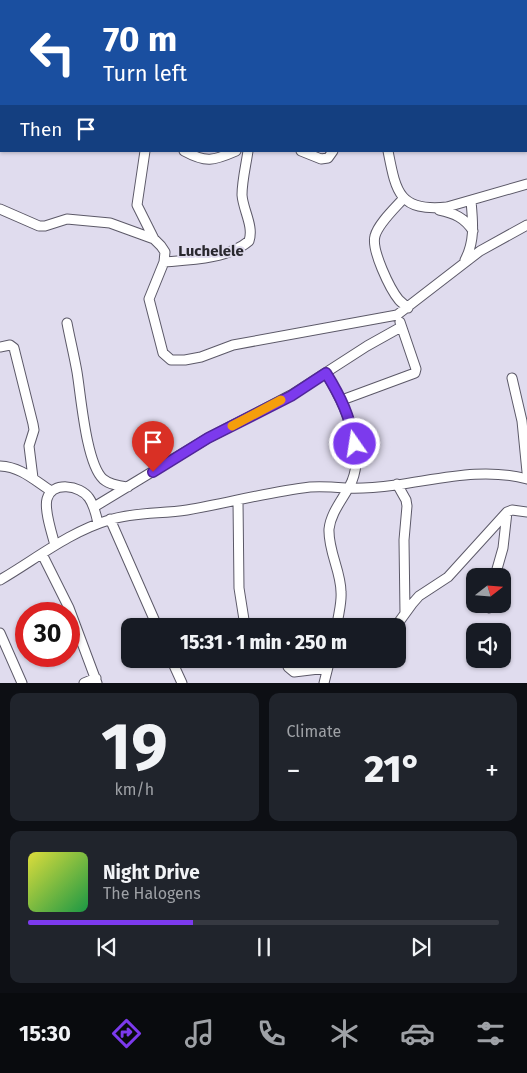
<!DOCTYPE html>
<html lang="en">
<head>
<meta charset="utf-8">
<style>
	:root { --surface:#171b24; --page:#20242c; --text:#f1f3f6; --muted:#9ea1a6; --line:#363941; --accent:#7c3aed }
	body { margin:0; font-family:"Fira Sans",sans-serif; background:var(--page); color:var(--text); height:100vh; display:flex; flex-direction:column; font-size:19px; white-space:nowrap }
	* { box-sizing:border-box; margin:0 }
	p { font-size:16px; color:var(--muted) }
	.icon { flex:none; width:28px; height:28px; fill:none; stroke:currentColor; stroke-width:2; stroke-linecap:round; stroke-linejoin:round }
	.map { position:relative; height:683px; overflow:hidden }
	.panel { display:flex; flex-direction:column; gap:10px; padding:10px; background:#0d0f14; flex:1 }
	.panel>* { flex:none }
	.hud { position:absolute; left:0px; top:0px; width:528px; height:152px; box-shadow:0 1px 4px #0004; background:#1a4fa0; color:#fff; overflow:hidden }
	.needle { width:32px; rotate:73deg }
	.controls { position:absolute; left:466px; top:568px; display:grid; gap:10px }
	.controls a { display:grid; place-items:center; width:45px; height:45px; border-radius:10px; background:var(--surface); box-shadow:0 1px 4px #0004; font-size:25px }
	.speed { position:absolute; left:15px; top:602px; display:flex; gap:10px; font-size:25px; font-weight:700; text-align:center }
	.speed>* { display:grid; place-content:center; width:65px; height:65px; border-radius:50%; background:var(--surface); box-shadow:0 1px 4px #0004; line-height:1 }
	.speed .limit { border:8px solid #d22; background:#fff; color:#111 }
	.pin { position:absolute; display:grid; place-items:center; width:42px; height:42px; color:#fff; margin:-51px -21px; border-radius:50% 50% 50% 0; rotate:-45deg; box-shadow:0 0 5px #0007 }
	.pin .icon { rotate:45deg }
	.me { position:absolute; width:55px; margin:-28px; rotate:347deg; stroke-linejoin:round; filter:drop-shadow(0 0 4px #0008) }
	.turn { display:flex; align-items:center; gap:18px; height:105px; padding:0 20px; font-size:22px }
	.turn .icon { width:65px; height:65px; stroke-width:2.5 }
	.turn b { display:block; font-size:35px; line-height:42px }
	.then { display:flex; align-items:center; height:48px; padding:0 20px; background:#0003; gap:10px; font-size:19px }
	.big { font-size:38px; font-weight:800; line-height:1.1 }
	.panel .card { flex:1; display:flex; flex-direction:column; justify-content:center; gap:8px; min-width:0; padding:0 18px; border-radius:10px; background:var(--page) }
	.panel .dial { align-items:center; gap:0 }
	.dial b { font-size:65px; line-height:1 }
	.song { display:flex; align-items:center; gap:15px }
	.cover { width:60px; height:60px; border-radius:8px; background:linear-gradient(135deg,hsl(60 70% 55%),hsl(140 70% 35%)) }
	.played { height:5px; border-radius:2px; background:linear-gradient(90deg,var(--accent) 35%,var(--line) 35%) }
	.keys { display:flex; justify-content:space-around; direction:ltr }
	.heat { display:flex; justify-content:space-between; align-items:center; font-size:28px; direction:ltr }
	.panel .tiles { flex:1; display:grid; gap:10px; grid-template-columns:1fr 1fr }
	.card:last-child { grid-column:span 2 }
	.trip { position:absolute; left:121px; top:618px; width:285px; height:50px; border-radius:10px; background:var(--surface); box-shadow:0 1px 4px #0004; font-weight:800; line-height:50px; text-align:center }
	.tabs { display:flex; height:80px; justify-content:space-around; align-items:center; background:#090b0e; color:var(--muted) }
	.tabs .icon { width:35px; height:35px }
	.tabs .current { color:var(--accent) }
	.tabs b { font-size:22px; color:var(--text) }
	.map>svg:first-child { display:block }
</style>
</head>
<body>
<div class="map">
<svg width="527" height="683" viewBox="0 0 527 683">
	<rect width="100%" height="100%" fill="#e0dcee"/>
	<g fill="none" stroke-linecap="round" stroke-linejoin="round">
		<!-- minor casing -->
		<g stroke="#5c5968" stroke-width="11">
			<path id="minor" d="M131,0L132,1
				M391,1V0
				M0,42H1
				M145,151L137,205L154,239
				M184,151C206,163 213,161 236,151
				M301,151L321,159L328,158L333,151
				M388,151C396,192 399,212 447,207L527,184
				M403,199C395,208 378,224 375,236C371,250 390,289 399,300C402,303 405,305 408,308
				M0,209L39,226H45L67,219L110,223L154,239L161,246L165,252L164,262L149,299L163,353L171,360H185L201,357L233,345L397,315L480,251L527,225
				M439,210C454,213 465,218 473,231
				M465,260C475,241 473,223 471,201
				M164,262C190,260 228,259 249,241C254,226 243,210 242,195C242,181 246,165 248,151
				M67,323C70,339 74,355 77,372C81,396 86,463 103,479C110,485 120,486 128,487
				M0,347L10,345L14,348L33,424L34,430L29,446L33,478
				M326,373C343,402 366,446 352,481C345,497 331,511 329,529C328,551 341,571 341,592C342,603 338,615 337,626
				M512,378L522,421L527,472
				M342,400L415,373L416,369L400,322
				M0,466C21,467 34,480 51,491
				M397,484L406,500L407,506L404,540L405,613
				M238,501L239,588L245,626
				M94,507L208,438L291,395L367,346L401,327
				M110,519L157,626
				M55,545C52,534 44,510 47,499C52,481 80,485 89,498C94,505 96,514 98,523
				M42,554L69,608L97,683
				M495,576L503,548L507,512
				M0,580C36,559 69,532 109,520C134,512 161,514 187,510C228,503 268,492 310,487C322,486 334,487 347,488C363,489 380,487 396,485C440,479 483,467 527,479
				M489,608L490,604
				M396,626L412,604L419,596L448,577L507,512L512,510L527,512
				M0,633L22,683
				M171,659L182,683
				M286,659L288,667L294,672L327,668
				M84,683L96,678
				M324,683L330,659"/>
		</g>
		<!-- minor -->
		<use href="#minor" stroke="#fff" stroke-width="9"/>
	</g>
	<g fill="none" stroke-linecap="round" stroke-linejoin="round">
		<!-- route casing -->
		<g stroke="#51269a" stroke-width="12">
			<path id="route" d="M153,472L208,438L291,396L326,373C342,399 349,415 355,444"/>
		</g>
		<!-- route -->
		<use href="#route" stroke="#7c3aed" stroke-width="9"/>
		<!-- slow -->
		<path stroke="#f59e0b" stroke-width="9" d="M232,426L281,400"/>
	</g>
	<g text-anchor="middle" stroke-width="4" stroke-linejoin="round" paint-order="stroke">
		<!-- neighbourhood labels -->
		<g font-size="15" font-weight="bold" fill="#29282e" stroke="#e0dcee">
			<text x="211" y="256">Luchelele</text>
		</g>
	</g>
</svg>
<div class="controls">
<a><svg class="needle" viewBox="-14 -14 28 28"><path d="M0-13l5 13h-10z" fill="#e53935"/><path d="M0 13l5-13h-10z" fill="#9ea1a6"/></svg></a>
<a><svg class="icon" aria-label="sound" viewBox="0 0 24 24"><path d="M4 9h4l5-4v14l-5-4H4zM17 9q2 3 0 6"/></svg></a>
</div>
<div class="speed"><div class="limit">30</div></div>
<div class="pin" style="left:153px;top:472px;background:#d93025"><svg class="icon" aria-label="arrive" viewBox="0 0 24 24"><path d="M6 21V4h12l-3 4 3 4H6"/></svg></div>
<svg class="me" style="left:355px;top:444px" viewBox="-20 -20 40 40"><circle r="17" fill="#7c3aed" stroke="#fff" stroke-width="3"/><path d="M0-11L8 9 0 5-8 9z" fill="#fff"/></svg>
<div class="trip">15:31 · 1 min · 250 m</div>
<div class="hud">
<div class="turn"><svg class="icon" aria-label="left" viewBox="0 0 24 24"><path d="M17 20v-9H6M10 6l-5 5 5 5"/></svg><div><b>70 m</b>Turn left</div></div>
<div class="then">Then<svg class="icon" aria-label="arrive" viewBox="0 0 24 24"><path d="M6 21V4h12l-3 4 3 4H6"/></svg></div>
</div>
</div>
<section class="panel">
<div class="tiles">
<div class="card dial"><b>19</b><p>km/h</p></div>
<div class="card"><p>Climate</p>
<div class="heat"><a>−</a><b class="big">21°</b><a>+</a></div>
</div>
<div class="card">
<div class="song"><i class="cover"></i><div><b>Night Drive</b><p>The Halogens</p></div></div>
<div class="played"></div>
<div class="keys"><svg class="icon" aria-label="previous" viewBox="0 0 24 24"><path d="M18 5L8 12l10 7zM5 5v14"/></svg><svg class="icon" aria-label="pause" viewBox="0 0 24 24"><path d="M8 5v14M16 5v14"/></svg><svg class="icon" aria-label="next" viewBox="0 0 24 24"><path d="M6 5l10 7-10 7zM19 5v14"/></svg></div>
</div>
</div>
</section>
<nav class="tabs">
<b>15:30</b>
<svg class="icon current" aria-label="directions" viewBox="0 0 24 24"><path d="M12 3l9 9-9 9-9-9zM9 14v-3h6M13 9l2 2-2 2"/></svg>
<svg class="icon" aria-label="music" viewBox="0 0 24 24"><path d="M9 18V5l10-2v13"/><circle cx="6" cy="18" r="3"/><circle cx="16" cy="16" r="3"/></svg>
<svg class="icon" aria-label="phone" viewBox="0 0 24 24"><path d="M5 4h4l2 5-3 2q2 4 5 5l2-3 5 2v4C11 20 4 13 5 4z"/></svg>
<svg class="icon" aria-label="climate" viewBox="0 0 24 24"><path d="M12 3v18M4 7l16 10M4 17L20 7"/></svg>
<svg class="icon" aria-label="car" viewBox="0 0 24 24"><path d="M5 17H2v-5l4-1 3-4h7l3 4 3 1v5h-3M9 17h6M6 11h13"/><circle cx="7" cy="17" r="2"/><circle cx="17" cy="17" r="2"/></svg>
<svg class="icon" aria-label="filters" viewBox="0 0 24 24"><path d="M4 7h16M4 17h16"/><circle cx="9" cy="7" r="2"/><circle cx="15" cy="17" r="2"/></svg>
</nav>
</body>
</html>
